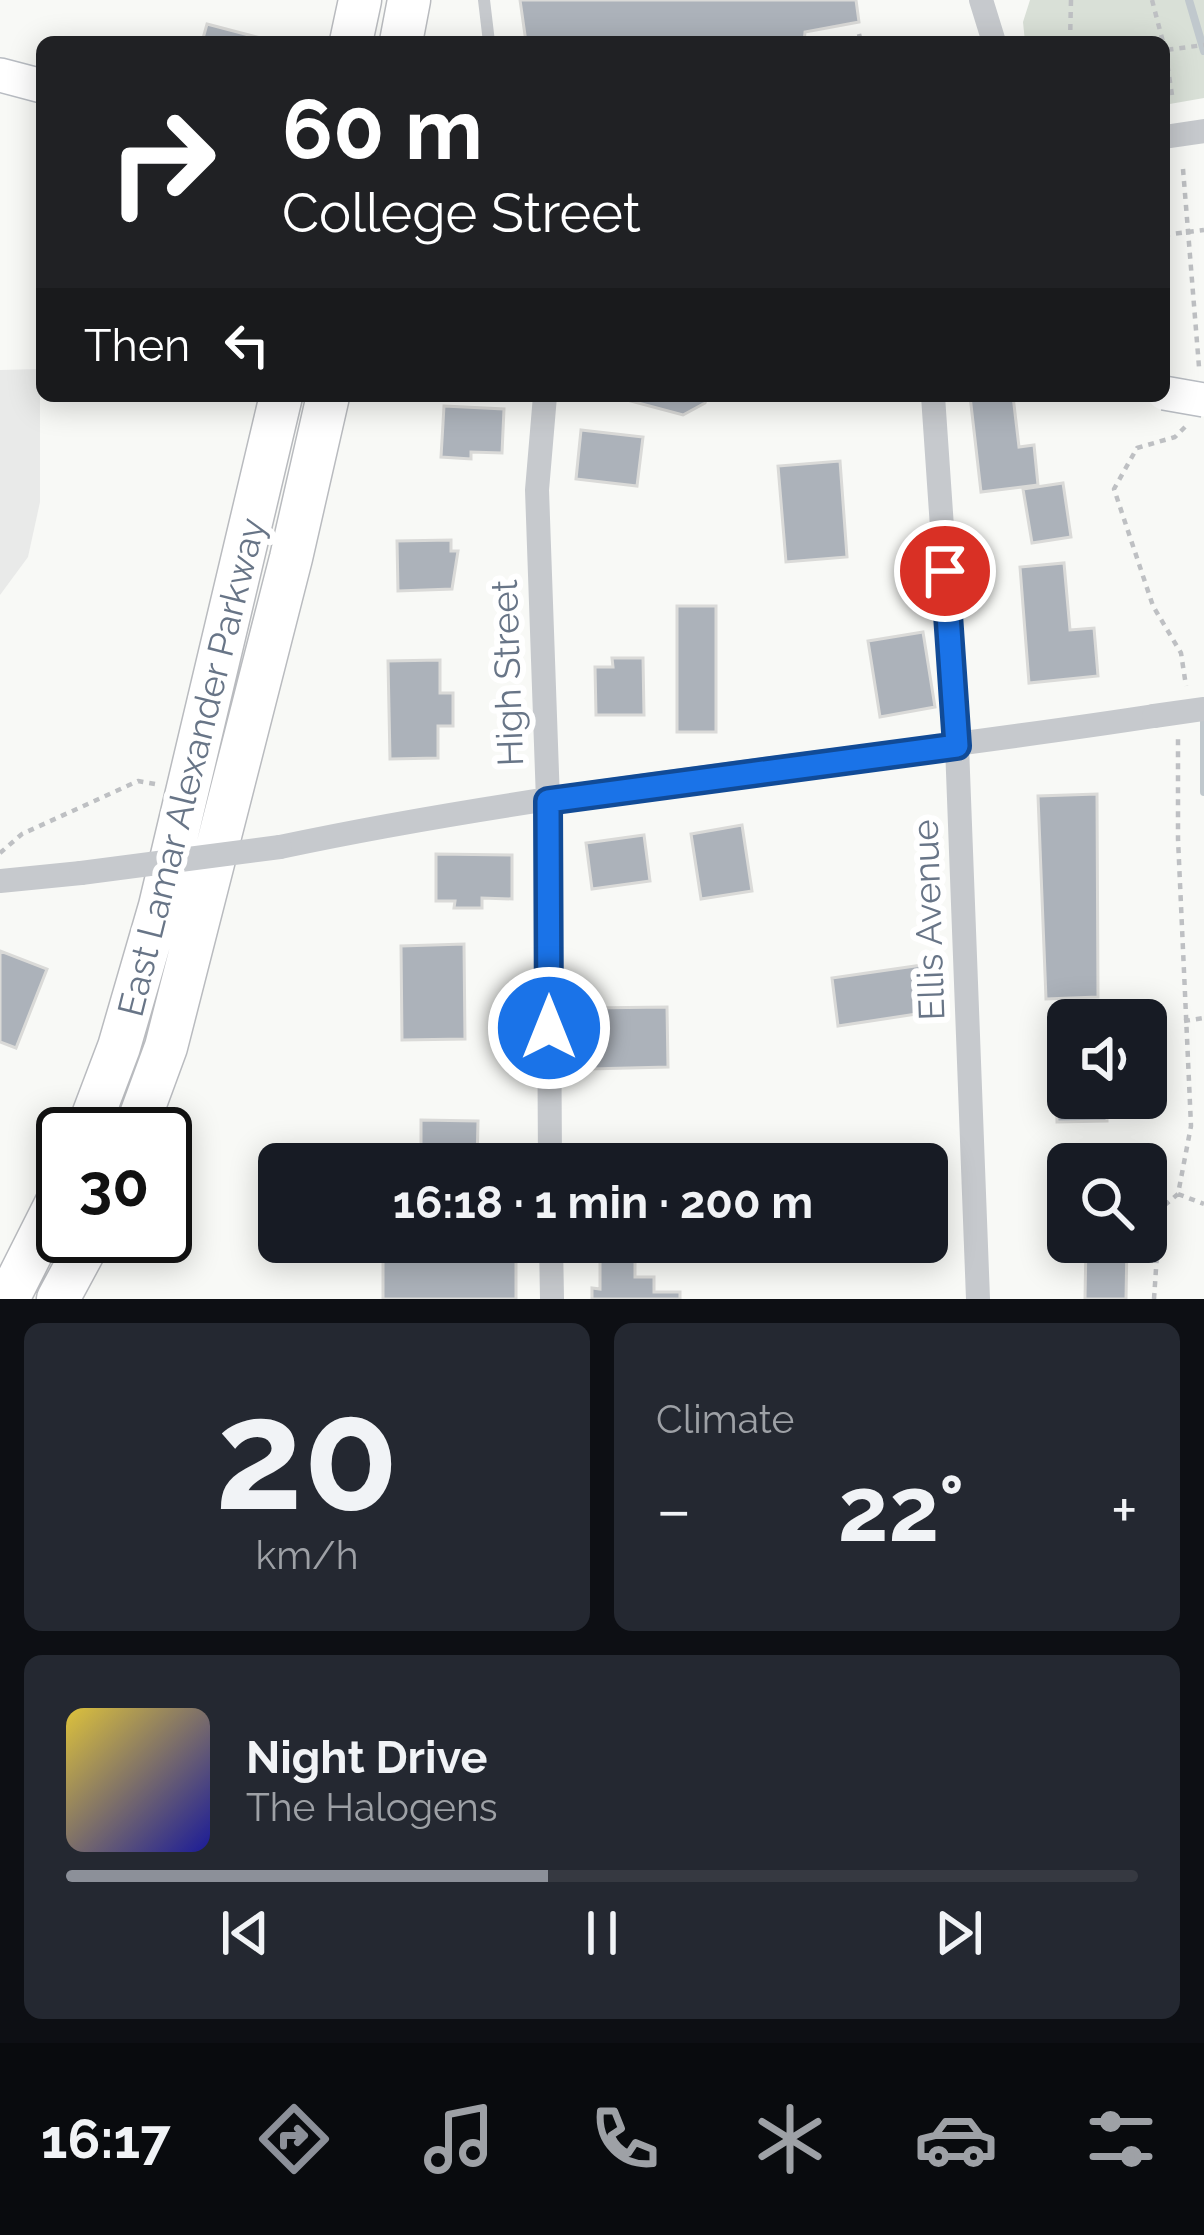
<!DOCTYPE html>
<html lang="en">
<head>
<meta charset="utf-8">
<style>
	:root { --surface:#171b24; --page:#242831; --text:#f1f3f6; --muted:#9ea1a6; --line:#363941; --accent:#8c9099 }
	body { margin:0; font-family:Raleway,sans-serif; background:var(--page); color:var(--text); height:100vh; display:flex; flex-direction:column; font-size:45px; white-space:nowrap }
	* { box-sizing:border-box; margin:0 }
	p { font-size:39px; color:var(--muted) }
	.icon { flex:none; width:66px; height:66px; fill:none; stroke:currentColor; stroke-width:2; stroke-linecap:round; stroke-linejoin:round }
	.map { position:relative; height:1299px; overflow:hidden }
	.panel { display:flex; flex-direction:column; gap:24px; padding:24px; background:#0d0f14; flex:1 }
	.panel>* { flex:none }
	.banner { position:absolute; left:36px; top:36px; width:1134px; height:366px; border-radius:18px; box-shadow:0 6px 30px #0003; background:#202124; color:#fff; overflow:hidden }
	.tools { position:absolute; left:1047px; top:999px; display:grid; gap:24px }
	.tools a { display:grid; place-items:center; width:120px; height:120px; border-radius:18px; background:var(--surface); box-shadow:0 6px 30px #0003; font-size:60px }
	.speed { position:absolute; left:36px; top:1107px; display:flex; gap:24px; font-size:60px; font-weight:700; text-align:center }
	.speed>* { display:grid; place-content:center; width:156px; height:156px; border-radius:50%; background:var(--surface); box-shadow:0 6px 30px #0003; line-height:1 }
	.speed .limit { border:6px solid #111; border-radius:18px; background:#fff; color:#111 }
	.pin { position:absolute; display:grid; place-items:center; width:102px; height:102px; color:#fff; margin:-51px; border:6px solid #fff; border-radius:50%; box-shadow:0 3px 12px #0007 }
	.me { position:absolute; width:132px; margin:-66px; rotate:0deg; stroke-linejoin:round; filter:drop-shadow(0 0 9px #0008) }
	.turn { display:flex; align-items:center; gap:42px; height:252px; padding:0 48px; font-size:54px }
	.turn .icon { width:156px; height:156px; stroke-width:2.5 }
	.turn b { display:block; font-size:84px; line-height:102px }
	.then { display:flex; align-items:center; height:114px; padding:0 48px; background:#0003; gap:24px; font-size:45px }
	.big { font-size:90px; font-weight:700; line-height:1.1 }
	.panel .widget { flex:1; display:flex; flex-direction:column; justify-content:center; gap:18px; min-width:0; padding:0 42px; border-radius:18px; background:var(--page) }
	.panel .dial { align-items:center; gap:0 }
	.dial b { font-size:156px; line-height:1 }
	.song { display:flex; align-items:center; gap:36px }
	.cover { width:144px; height:144px; border-radius:18px; background:linear-gradient(135deg,hsl(50 70% 55%),hsl(240 70% 35%)) }
	.played { height:12px; border-radius:6px; background:linear-gradient(90deg,var(--accent) 45%,var(--line) 45%) }
	.keys { display:flex; justify-content:space-around; direction:ltr }
	.heat { display:flex; justify-content:space-between; align-items:center; font-size:66px; direction:ltr }
	.panel .tiles { flex:1; display:grid; gap:24px; grid-template-columns:1fr 1fr }
	.widget:last-child { grid-column:span 2 }
	.trip { position:absolute; left:258px; top:1143px; width:690px; height:120px; border-radius:18px; background:var(--surface); box-shadow:0 6px 30px #0003; font-weight:700; line-height:120px; text-align:center }
	.menu { display:flex; height:192px; justify-content:space-around; align-items:center; background:#090b0e; color:var(--muted) }
	.menu .icon { width:84px; height:84px }
	.menu .current { color:var(--accent) }
	.menu b { font-size:54px; color:var(--text) }
	.map>svg:first-child { display:block }
</style>
</head>
<body>
<div class="map">
<svg width="1204" height="1299" viewBox="0 0 1204 1299">
	<rect width="100%" height="100%" fill="#f8f9f6"/>
	<!-- built -->
	<path fill="#e9eae9" d="M40,369V502L28,557L0,595V370Z"/>
	<!-- green -->
	<path fill="#d9e0d7" d="M1030,0H1204V98L1164,105V42H1025L1023,22Z"/>
	<g fill="none" stroke-linecap="round" stroke-linejoin="round">
		<!-- stream -->
		<path stroke="#c0c8cd" stroke-width="8" d="M1189,0L1204,51
			M1204,713V792"/>
	</g>
	<!-- building -->
	<path fill="#acb2ba" stroke="#dadad8" stroke-width="3" d="M520,0H856L859,22L805,32L804,42H526Z
		M207,24L268,40V42H202Z
		M612,396H707L705,403L683,415Z
		M970,396H1013L1019,447L1034,445L1038,485L981,492Z
		M444,406L504,409L502,453L471,452V459L441,457Z
		M581,430L643,437L637,486L576,479Z
		M840,461L847,557L786,562L778,466Z
		M1063,483L1071,537L1032,543L1023,489Z
		M451,540V551H458L452,589L398,591L397,541Z
		M1064,563L1070,630L1094,628L1098,676L1029,683L1020,567Z
		M677,606H716V732H677Z
		M923,632L935,707L880,717L868,641Z
		M612,658H643L644,715H596L595,667H613Z
		M440,660V693H453V726H438V758L390,759L388,661Z
		M1097,794L1098,997L1046,999L1038,796Z
		M742,825L752,891L701,899L691,834Z
		M644,835L650,881L592,889L586,843Z
		M436,854L512,855V899L482,898V908H454L455,901H436Z
		M464,944L465,1039L402,1040L401,946Z
		M0,951L47,969L16,1048L0,1042Z
		M929,964L936,1011L838,1026L832,978Z
		M667,1007L668,1067L589,1069L588,1008Z
		M1055,1028H1068V1098H1107V1121L1057,1122Z
		M421,1120L478,1121L477,1164H421Z
		M684,1147V1164H608L607,1150Z
		M1086,1242H1127L1126,1299H1085Z
		M383,1248H516V1299H383Z
		M600,1260H635V1277H654V1292H680V1299H592V1288L600,1289Z"/>
	<g fill="none" stroke-linecap="round" stroke-linejoin="round">
		<!-- secondary casing -->
		<g stroke="#b8bcc2" stroke-width="36">
			<path id="secondary" d="M0,75L42,86"/>
		</g>
		<!-- highway casing -->
		<g stroke="#b9bbbf" stroke-width="45">
			<path id="highway" d="M351,42L360,0
				M401,42L409,0
				M86,1134L119,1047L160,906L281,396
				M134,1134L166,1047L291,558L328,396
				M8,1299L63,1190
				M58,1299L92,1236"/>
		</g>
		<!-- path -->
		<path stroke="#bec0c3" stroke-width="4.5" stroke-dasharray="6 6" stroke-linecap="butt" d="M1152,0L1163,42
			M859,34L861,42
			M1070,42L1071,0
			M1172,95L1165,50L1204,45
			M1183,169L1199,367
			M1164,235L1204,230
			M1185,427L1175,437L1137,448L1114,489L1153,606L1181,653L1186,686
			M0,853L22,834L138,781L155,784
			M1184,1021L1204,1018
			M1178,1194L1204,1204
			M1154,1299L1160,1209L1178,1194L1191,1126L1178,839V739"/>
		<!-- lane -->
		<path stroke="#c6c9cd" stroke-width="12" d="M484,0L489,42"/>
		<!-- street -->
		<path stroke="#c6c9cd" stroke-width="24" d="M981,0L994,42
			M545,396L537,490L548,801L550,1164
			M933,396L957,746L978,1299
			M280,847C568,786 863,761 1154,716
			M0,881L81,873
			M551,1242L552,1299"/>
		<!-- secondary -->
		<use href="#secondary" stroke="#fff" stroke-width="33"/>
		<!-- highway -->
		<use href="#highway" stroke="#fff" stroke-width="42"/>
		<!-- secondary-bridge casing -->
		<g stroke="#b8bcc2" stroke-width="36" stroke-linecap="butt">
			<path id="secondary-bridge" d="M1164,393L1204,400"/>
		</g>
		<!-- street-bridge -->
		<path stroke="#c6c9cd" stroke-width="24" d="M1164,137L1204,131
			M1154,716L1204,709
			M81,873L280,847"/>
		<!-- secondary-bridge -->
		<use href="#secondary-bridge" stroke="#fff" stroke-width="33"/>
	</g>
	<g fill="none" stroke-linecap="round" stroke-linejoin="round">
		<!-- route casing -->
		<g stroke="#114b97" stroke-width="30">
			<path id="route" d="M549,1028L548,801L957,746L945,571"/>
		</g>
		<!-- route -->
		<use href="#route" stroke="#1a73e8" stroke-width="21"/>
	</g>
	<g text-anchor="middle" stroke-width="12" stroke-linejoin="round" paint-order="stroke">
		<!-- street labels -->
		<g font-size="36" fill="#687587" stroke="#fff">
			<text transform="translate(507 673) rotate(-92)" y="13">High Street</text>
			<text transform="translate(191 767) rotate(-76)" y="13">East Lamar Alexander Parkway</text>
			<text transform="translate(928 920) rotate(-92)" y="13">Ellis Avenue</text>
		</g>
	</g>
</svg>
<div class="tools">
<a><svg class="icon" aria-label="sound" viewBox="0 0 24 24"><path d="M4 9h4l5-4v14l-5-4H4zM17 9q2 3 0 6"/></svg></a>
<a><svg class="icon" aria-label="search" viewBox="0 0 24 24"><circle cx="10" cy="10" r="6"/><path d="M15 15l6 6"/></svg></a>
</div>
<div class="speed"><div class="limit">30</div></div>
<div class="pin" style="left:945px;top:571px;background:#d93025"><svg class="icon" aria-label="arrive" viewBox="0 0 24 24"><path d="M6 21V4h12l-3 4 3 4H6"/></svg></div>
<svg class="me" style="left:549px;top:1028px" viewBox="-20 -20 40 40"><circle r="17" fill="#1a73e8" stroke="#fff" stroke-width="3"/><path d="M0-11L8 9 0 5-8 9z" fill="#fff"/></svg>
<div class="trip">16:18 · 1 min · 200 m</div>
<div class="banner">
<div class="turn"><svg class="icon" aria-label="right" viewBox="0 0 24 24"><path d="M7 20v-9h11M14 6l5 5-5 5"/></svg><div><b>60 m</b>College Street</div></div>
<div class="then">Then<svg class="icon" aria-label="left" viewBox="0 0 24 24"><path d="M17 20v-9H6M10 6l-5 5 5 5"/></svg></div>
</div>
</div>
<section class="panel">
<div class="tiles">
<div class="widget dial"><b>20</b><p>km/h</p></div>
<div class="widget"><p>Climate</p>
<div class="heat"><a>−</a><b class="big">22°</b><a>+</a></div>
</div>
<div class="widget">
<div class="song"><i class="cover"></i><div><b>Night Drive</b><p>The Halogens</p></div></div>
<div class="played"></div>
<div class="keys"><svg class="icon" aria-label="previous" viewBox="0 0 24 24"><path d="M18 5L8 12l10 7zM5 5v14"/></svg><svg class="icon" aria-label="pause" viewBox="0 0 24 24"><path d="M8 5v14M16 5v14"/></svg><svg class="icon" aria-label="next" viewBox="0 0 24 24"><path d="M6 5l10 7-10 7zM19 5v14"/></svg></div>
</div>
</div>
</section>
<nav class="menu">
<b>16:17</b>
<svg class="icon current" aria-label="directions" viewBox="0 0 24 24"><path d="M12 3l9 9-9 9-9-9zM9 14v-3h6M13 9l2 2-2 2"/></svg>
<svg class="icon" aria-label="music" viewBox="0 0 24 24"><path d="M9 18V5l10-2v13"/><circle cx="6" cy="18" r="3"/><circle cx="16" cy="16" r="3"/></svg>
<svg class="icon" aria-label="phone" viewBox="0 0 24 24"><path d="M5 4h4l2 5-3 2q2 4 5 5l2-3 5 2v4C11 20 4 13 5 4z"/></svg>
<svg class="icon" aria-label="climate" viewBox="0 0 24 24"><path d="M12 3v18M4 7l16 10M4 17L20 7"/></svg>
<svg class="icon" aria-label="car" viewBox="0 0 24 24"><path d="M5 17H2v-5l4-1 3-4h7l3 4 3 1v5h-3M9 17h6M6 11h13"/><circle cx="7" cy="17" r="2"/><circle cx="17" cy="17" r="2"/></svg>
<svg class="icon" aria-label="filters" viewBox="0 0 24 24"><path d="M4 7h16M4 17h16"/><circle cx="9" cy="7" r="2"/><circle cx="15" cy="17" r="2"/></svg>
</nav>
</body>
</html>
